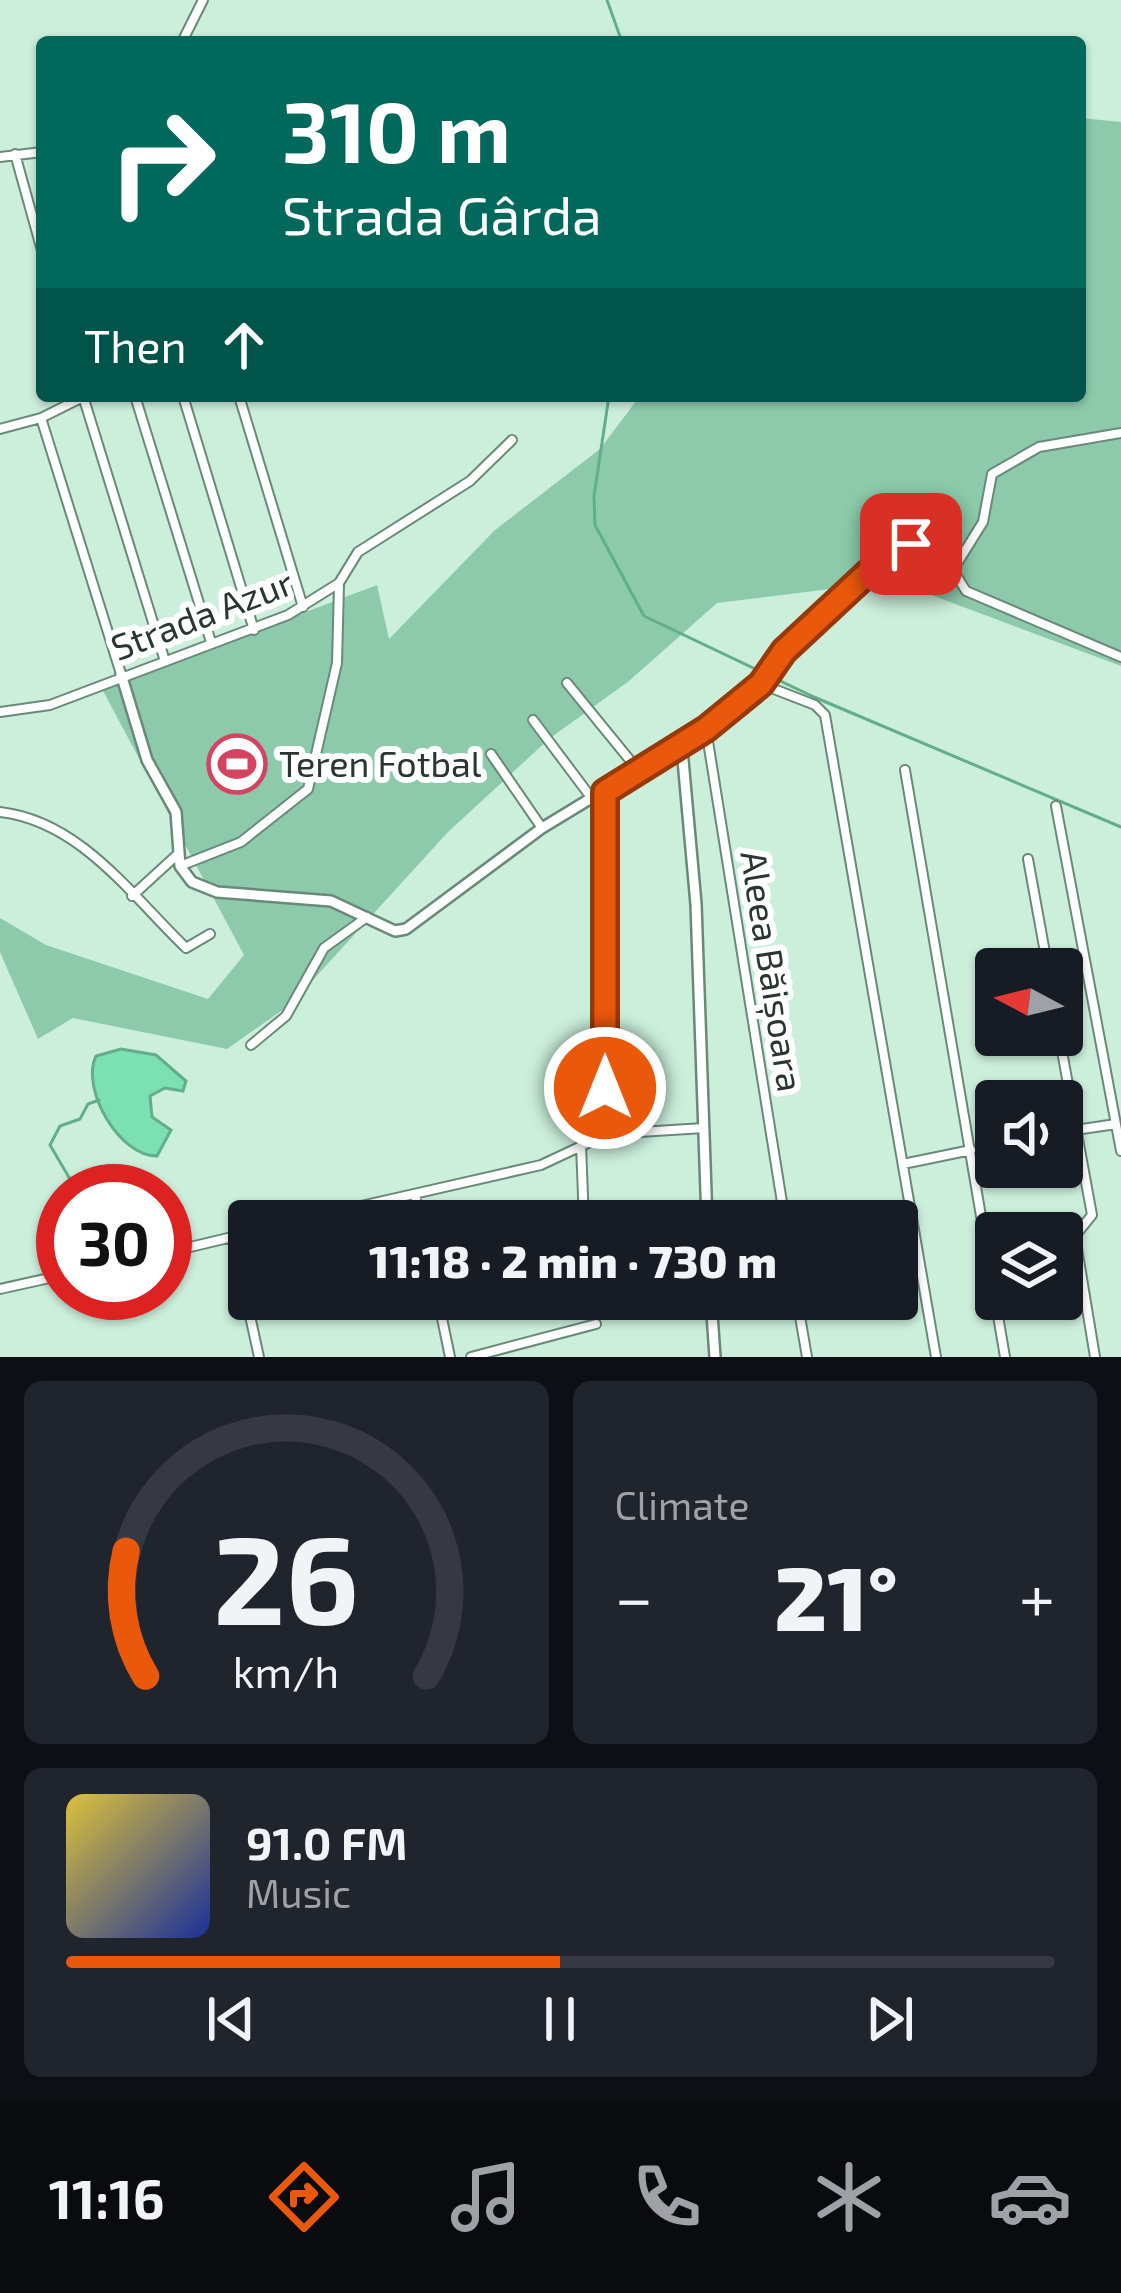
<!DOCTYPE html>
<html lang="en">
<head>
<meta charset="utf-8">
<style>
	:root { --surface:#171b24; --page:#20242c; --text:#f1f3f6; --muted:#9ea1a6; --line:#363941; --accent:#ea580c }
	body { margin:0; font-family:"Exo 2",sans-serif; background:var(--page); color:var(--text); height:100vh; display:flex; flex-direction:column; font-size:45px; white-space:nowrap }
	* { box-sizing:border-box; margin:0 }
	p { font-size:39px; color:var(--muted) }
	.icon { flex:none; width:66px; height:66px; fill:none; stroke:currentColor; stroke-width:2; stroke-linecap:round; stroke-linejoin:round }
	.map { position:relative; height:1357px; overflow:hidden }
	.drawer { display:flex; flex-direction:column; gap:24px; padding:24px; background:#0d0f14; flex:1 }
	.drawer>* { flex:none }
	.top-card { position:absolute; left:36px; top:36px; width:1050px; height:366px; border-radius:12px; box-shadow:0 3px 9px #0004; background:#00695c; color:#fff; overflow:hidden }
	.needle { width:78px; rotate:277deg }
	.fabs { position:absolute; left:975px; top:948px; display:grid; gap:24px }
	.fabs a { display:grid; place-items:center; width:108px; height:108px; border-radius:12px; background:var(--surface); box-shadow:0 3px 9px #0004; font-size:60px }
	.speed { position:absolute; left:36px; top:1164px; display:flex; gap:24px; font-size:60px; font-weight:700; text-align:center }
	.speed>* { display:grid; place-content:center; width:156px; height:156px; border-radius:50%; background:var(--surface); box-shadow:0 3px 9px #0004; line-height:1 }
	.speed .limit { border:18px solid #d22; background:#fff; color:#111 }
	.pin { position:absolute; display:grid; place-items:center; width:102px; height:102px; color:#fff; margin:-51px; border-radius:24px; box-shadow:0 6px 18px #0006 }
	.me { position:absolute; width:132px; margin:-66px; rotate:0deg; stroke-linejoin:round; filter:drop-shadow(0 0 9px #0008) }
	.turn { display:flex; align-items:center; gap:42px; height:252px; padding:0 48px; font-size:54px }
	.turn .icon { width:156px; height:156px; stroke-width:2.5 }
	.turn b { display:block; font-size:84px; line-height:102px }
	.then { display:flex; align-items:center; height:114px; padding:0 48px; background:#0003; gap:24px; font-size:45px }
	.big { font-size:90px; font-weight:800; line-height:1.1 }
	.drawer .card { flex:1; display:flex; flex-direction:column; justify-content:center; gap:18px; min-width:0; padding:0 42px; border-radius:18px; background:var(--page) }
	.drawer .dial { align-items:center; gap:0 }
	.dial svg { height:312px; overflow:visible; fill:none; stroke:var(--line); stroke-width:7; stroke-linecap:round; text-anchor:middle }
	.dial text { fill:var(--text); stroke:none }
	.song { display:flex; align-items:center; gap:36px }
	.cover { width:144px; height:144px; border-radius:18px; background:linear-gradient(135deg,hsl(50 70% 55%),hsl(230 70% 35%)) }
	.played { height:12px; border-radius:6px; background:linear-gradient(90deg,var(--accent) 50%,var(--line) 50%) }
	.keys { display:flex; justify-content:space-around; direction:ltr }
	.heat { display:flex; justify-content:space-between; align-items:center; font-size:66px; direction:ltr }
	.drawer .tiles { flex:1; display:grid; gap:24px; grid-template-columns:1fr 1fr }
	.card:last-child { grid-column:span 2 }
	.trip { position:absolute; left:228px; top:1200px; width:690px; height:120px; border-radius:12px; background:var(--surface); box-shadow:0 3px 9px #0004; font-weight:800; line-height:120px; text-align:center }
	.dock { display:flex; height:192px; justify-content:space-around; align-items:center; background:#090b0e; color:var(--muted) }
	.dock .icon { width:84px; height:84px }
	.dock .on { color:var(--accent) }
	.dock b { font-size:54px; color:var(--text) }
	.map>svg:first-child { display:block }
</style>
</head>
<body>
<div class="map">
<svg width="1121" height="1357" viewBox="0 0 1121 1357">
	<rect width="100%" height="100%" fill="#ccefdc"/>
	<!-- green -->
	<path fill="#8dcaac" d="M1080,118L1121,122V666L894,581L717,603L629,681L549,739L448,832L291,1004L227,1049L73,1018L38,1039L0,952V918L46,945L208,999L244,955L102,689L377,585L389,639L495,530L600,449L640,396H1080Z"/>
	<!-- water -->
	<path fill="#7be1b2" stroke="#62ae8b" stroke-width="3" d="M121,1049L156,1055L186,1081L183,1091L165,1088L150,1096L152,1117L171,1130L157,1156C120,1157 80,1089 96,1056Z"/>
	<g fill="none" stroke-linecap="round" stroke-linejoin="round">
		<!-- stream -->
		<path stroke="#62ae8b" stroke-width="3" d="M607,0L622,42
			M609,396L594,496L595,525L644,616L814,697L1121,827
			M77,1191L50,1145L60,1126L80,1119L88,1104L99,1100"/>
		<!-- minor casing -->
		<g stroke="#698a79" stroke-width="12">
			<path id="minor" d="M182,42L203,0
				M15,154L42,251
				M0,157L42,152
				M83,396L164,658
				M135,396L211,642
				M183,396L254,630
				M239,396L303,607
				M41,418L121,674
				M0,429L41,418L83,397
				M1121,433L1039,447L992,474L983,522L953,570L966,591L1121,657
				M567,683L638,770
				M761,684L815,705L825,715L936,1357
				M0,712L50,705L288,615L339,583L358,552L470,481L512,440
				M533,720L593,800
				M706,729L785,1221
				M679,748L761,684L784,651L901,546L920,547L953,570
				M491,754L542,828
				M905,770L1005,1357
				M606,792L607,1134
				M1056,806L1121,1151
				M0,812C80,821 131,895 186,948L210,934
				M1028,859L1048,969
				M180,866L241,842L308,789L337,663L339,585
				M132,896L179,853
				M1059,1035L1092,1215L1075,1236L1095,1357
				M251,1045L286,1016L324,948L367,917
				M1062,1132L1116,1124
				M581,1145L584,1221
				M903,1164L971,1150
				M415,1195L421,1221
				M295,1221L541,1165L607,1134L704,1128
				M233,1238L259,1357
				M165,1253L249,1233
				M0,1289L63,1275
				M438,1299L450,1357
				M797,1299L807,1357
				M471,1357L596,1324"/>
		</g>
		<!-- tertiary casing -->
		<g stroke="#698a79" stroke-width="14">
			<path id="tertiary" d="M121,674L147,760L176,812L180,866L192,882L217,892L331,901L395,931L406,929L542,828L672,749H682L696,904L707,1221
				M711,1299L715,1357"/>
		</g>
		<!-- minor -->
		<use href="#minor" stroke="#fff" stroke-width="8"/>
		<!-- tertiary -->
		<use href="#tertiary" stroke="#fff" stroke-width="9"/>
	</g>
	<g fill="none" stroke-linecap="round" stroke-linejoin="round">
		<!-- route casing -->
		<g stroke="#983908" stroke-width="30">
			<path id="route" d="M605,1088V792L706,729L761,684L784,651L886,556L911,544"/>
		</g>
		<!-- route -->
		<use href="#route" stroke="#ea580c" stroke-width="21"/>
	</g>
	<!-- icons -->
	<defs>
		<g id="stadium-ring" transform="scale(3)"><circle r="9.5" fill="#fff" stroke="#d44461" stroke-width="1.5"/><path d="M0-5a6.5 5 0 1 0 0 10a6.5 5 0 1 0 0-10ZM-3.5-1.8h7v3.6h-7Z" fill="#d44461"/></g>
	</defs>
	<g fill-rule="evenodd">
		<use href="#stadium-ring" x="237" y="764"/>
	</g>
	<g text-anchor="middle" stroke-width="12" stroke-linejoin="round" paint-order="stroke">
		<!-- street labels -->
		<g font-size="36" fill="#293730" stroke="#fff">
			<text transform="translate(202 615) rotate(-21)" y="13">Strada Azur</text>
			<text transform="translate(772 971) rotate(81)" y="13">Aleea Băișoara</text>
		</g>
		<!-- poi labels -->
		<g font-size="36" fill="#293730" stroke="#fff" text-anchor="start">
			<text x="279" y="777">Teren Fotbal</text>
		</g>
	</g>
</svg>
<div class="fabs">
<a><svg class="needle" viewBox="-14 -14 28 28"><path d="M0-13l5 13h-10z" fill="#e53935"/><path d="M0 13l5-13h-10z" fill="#9ea1a6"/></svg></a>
<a><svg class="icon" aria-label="sound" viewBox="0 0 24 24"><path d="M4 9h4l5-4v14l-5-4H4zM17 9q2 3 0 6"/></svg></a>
<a><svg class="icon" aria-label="layers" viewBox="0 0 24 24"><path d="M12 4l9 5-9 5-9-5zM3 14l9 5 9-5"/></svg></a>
</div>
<div class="speed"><div class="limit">30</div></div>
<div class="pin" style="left:911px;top:544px;background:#d93025"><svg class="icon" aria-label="arrive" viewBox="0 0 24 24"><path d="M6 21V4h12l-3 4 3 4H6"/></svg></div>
<svg class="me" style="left:605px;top:1088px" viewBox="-20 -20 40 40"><circle r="17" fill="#ea580c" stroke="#fff" stroke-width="3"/><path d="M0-11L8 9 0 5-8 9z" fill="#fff"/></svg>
<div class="trip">11:18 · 2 min · 730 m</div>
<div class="top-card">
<div class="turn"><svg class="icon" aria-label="right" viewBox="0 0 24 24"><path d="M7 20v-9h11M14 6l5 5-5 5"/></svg><div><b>310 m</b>Strada Gârda</div></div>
<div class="then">Then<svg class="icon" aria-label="ahead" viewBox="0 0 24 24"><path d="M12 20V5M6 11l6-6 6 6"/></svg></div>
</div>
</div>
<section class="drawer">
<div class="tiles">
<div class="card dial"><svg viewBox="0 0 100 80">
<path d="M14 69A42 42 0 1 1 86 69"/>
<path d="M14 69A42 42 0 0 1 9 37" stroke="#ea580c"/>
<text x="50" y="56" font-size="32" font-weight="700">26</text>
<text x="50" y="72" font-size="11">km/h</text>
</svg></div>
<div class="card"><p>Climate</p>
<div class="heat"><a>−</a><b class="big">21°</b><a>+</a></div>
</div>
<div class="card">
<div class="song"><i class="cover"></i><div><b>91.0 FM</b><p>Music</p></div></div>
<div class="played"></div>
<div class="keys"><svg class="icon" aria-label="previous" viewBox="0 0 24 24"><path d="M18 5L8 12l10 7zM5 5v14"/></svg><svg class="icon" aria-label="pause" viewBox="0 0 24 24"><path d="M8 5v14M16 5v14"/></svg><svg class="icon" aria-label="next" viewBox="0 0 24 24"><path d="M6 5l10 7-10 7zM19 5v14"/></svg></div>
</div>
</div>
</section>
<nav class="dock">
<b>11:16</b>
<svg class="icon on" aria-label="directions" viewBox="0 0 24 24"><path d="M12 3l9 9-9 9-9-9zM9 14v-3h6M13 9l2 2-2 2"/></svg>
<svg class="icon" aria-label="music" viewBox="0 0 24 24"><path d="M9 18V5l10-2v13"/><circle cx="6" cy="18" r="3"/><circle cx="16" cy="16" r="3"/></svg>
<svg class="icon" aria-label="phone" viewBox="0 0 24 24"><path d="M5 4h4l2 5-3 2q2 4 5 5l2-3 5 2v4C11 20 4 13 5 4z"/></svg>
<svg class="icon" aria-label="climate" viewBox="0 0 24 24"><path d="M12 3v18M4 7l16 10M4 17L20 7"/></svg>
<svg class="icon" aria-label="car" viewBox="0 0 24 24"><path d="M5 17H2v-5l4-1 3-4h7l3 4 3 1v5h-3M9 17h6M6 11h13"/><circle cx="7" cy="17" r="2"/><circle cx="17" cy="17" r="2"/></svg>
</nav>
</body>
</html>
